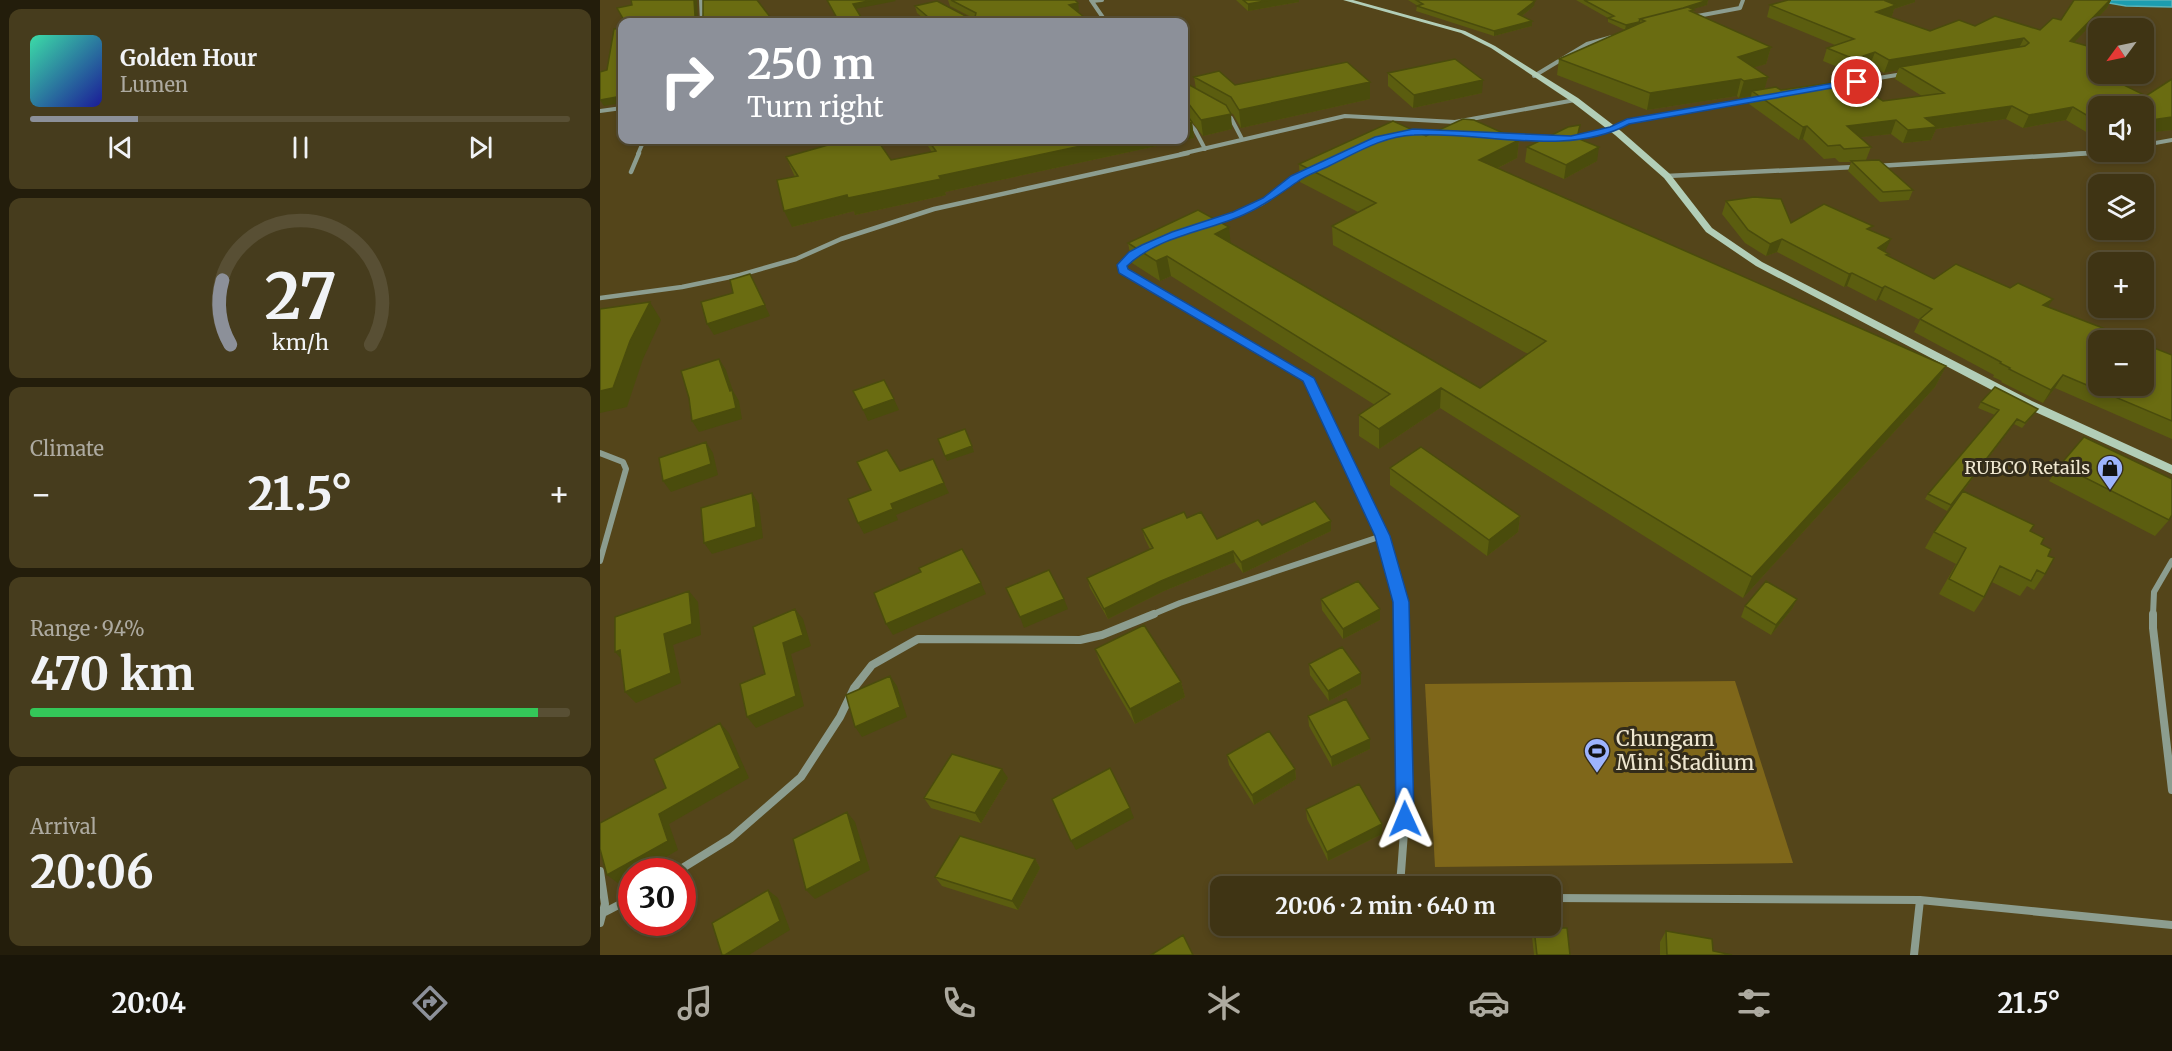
<!DOCTYPE html>
<html lang="en">
<head>
<meta charset="utf-8">
<style>
	:root { --surface:#3f3414; --page:#463c1d; --text:#f1f3f6; --muted:#adaaa0; --line:#584f34; --accent:#8c9099 }
	body { margin:0; font-family:Merriweather,serif; background:var(--page); color:var(--text); height:100vh; display:flex; flex-direction:column; font-size:22px; white-space:nowrap }
	* { box-sizing:border-box; margin:0 }
	p { font-size:20px; color:var(--muted) }
	.icon { flex:none; width:33px; height:33px; fill:none; stroke:currentColor; stroke-width:2; stroke-linecap:round; stroke-linejoin:round }
	.map { position:relative; flex:1; overflow:hidden }
	.drawer { display:flex; flex-direction:column; gap:9px; padding:9px; background:#231d0b; width:600px }
	.drawer>* { flex:none }
	.guide { position:absolute; left:18px; top:18px; width:570px; height:126px; border-radius:12px; box-shadow:0 3px 9px #0003,0 0 0 2px var(--line); background:#8c9099; color:#fff; overflow:hidden }
	.needle { width:39px; rotate:237deg }
	.tools { position:absolute; left:1488px; top:18px; display:grid; gap:12px }
	.tools a { display:grid; place-items:center; width:66px; height:66px; border-radius:12px; background:var(--surface); box-shadow:0 3px 9px #0003,0 0 0 2px var(--line); font-size:30px }
	.speed { position:absolute; left:18px; top:858px; display:flex; gap:12px; font-size:30px; font-weight:700; text-align:center }
	.speed>* { display:grid; place-content:center; width:78px; height:78px; border-radius:50%; background:var(--surface); box-shadow:0 3px 9px #0003,0 0 0 2px var(--line); line-height:1 }
	.speed .limit { border:9px solid #d22; background:#fff; color:#111 }
	.pin { position:absolute; display:grid; place-items:center; width:51px; height:51px; color:#fff; margin:-26px; border:3px solid #fff; border-radius:50%; box-shadow:0 2px 6px #0007 }
	.me { position:absolute; width:66px; margin:-33px; rotate:359deg; stroke-linejoin:round; filter:drop-shadow(0 0 4px #0008) }
	.turn { display:flex; align-items:center; gap:21px; height:126px; padding:0 30px; font-size:27px }
	.turn .icon { width:78px; height:78px; stroke-width:2.5 }
	.turn b { display:block; font-size:42px; line-height:51px }
	.big { font-size:45px; font-weight:700; line-height:1.1 }
	.drawer .widget { flex:1; display:flex; flex-direction:column; justify-content:center; gap:9px; min-width:0; padding:0 21px; border-radius:12px; background:var(--page) }
	.drawer .dial { align-items:center; gap:0 }
	.dial svg { height:156px; overflow:visible; fill:none; stroke:var(--line); stroke-width:7; stroke-linecap:round; text-anchor:middle }
	.dial text { fill:var(--text); stroke:none }
	.song { display:flex; align-items:center; gap:18px }
	.cover { width:72px; height:72px; border-radius:9px; background:linear-gradient(135deg,hsl(160 70% 55%),hsl(240 70% 35%)) }
	.played { height:6px; border-radius:3px; background:linear-gradient(90deg,var(--accent) 20%,var(--line) 20%) }
	.keys { display:flex; justify-content:space-around; direction:ltr }
	.heat { display:flex; justify-content:space-between; align-items:center; font-size:33px; direction:ltr }
	.charge { height:9px; border-radius:4px; background:linear-gradient(90deg,#34c759 94%,var(--line) 0) }
	.trip { position:absolute; left:610px; top:876px; width:351px; height:60px; border-radius:12px; background:var(--surface); box-shadow:0 3px 9px #0003,0 0 0 2px var(--line); font-weight:700; line-height:60px; text-align:center }
	.tab-bar { display:flex; height:96px; justify-content:space-around; align-items:center; background:#191508; color:var(--muted) }
	.tab-bar .icon { width:42px; height:42px }
	.tab-bar .on { color:var(--accent) }
	.tab-bar b { font-size:27px; color:var(--text) }
	main { display:flex; flex:1; min-height:0 }
	.map>svg:first-child { display:block }
</style>
</head>
<body>
<main>
<section class="drawer">
<div class="widget">
<div class="song"><i class="cover"></i><div><b>Golden Hour</b><p>Lumen</p></div></div>
<div class="played"></div>
<div class="keys"><svg class="icon" aria-label="previous" viewBox="0 0 24 24"><path d="M18 5L8 12l10 7zM5 5v14"/></svg><svg class="icon" aria-label="pause" viewBox="0 0 24 24"><path d="M8 5v14M16 5v14"/></svg><svg class="icon" aria-label="next" viewBox="0 0 24 24"><path d="M6 5l10 7-10 7zM19 5v14"/></svg></div>
</div>
<div class="widget dial"><svg viewBox="0 0 100 80">
<path d="M14 69A42 42 0 1 1 86 69"/>
<path d="M14 69A42 42 0 0 1 10 36" stroke="#8c9099"/>
<text x="50" y="56" font-size="32" font-weight="700">27</text>
<text x="50" y="72" font-size="11">km/h</text>
</svg></div>
<div class="widget"><p>Climate</p>
<div class="heat"><a>−</a><b class="big">21.5°</b><a>+</a></div>
</div>
<div class="widget"><p>Range · 94%</p><b class="big">470 km</b><div class="charge"></div></div>
<div class="widget"><p>Arrival</p><b class="big">20:06</b></div>
</section>
<div class="map">
<svg width="1572" height="955" viewBox="0 0 1572 955">
	<rect width="100%" height="100%" fill="#54451a"/>
	<!-- green -->
	<path fill="#7f671a" d="M1135,681L1193,863L835,867L825,684Z"/>
	<!-- water -->
	<path fill="#1c9db0" stroke="#5bb3b9" stroke-width="1.5" d="M1492,0H1572V7L1526,6Z"/>
	<g fill="none" stroke-linecap="round" stroke-linejoin="round">
		<!-- minor-far3 -->
		<path stroke="#8c9d8f" stroke-width="4" d="M101,0L102,22
			M491,0L506,22
			M492,1L502,0
			M1092,17L1140,8L1143,0
			M934,76L987,44L1012,37
			M1248,83L1303,74
			M0,111L22,108
			M626,115L631,118L642,139
			M584,117L595,130L605,149
			M810,132L839,133
			M903,136L950,139
			M972,138L1013,129L1027,121L1158,99
			M1544,145L1572,140
			M38,154L44,140
			M581,154L745,116L855,122L975,100
			M1469,154L1501,152"/>
		<!-- minor-far2 -->
		<path stroke="#8c9d8f" stroke-width="4.5" d="M1277,166L1493,153
			M31,172L39,153
			M1067,176L1255,167
			M610,223L661,204L706,173
			M537,252L522,265L523,271L667,354
			M0,298L82,287L140,275L196,259L241,239L334,209L588,153"/>
		<!-- minor-far1 -->
		<path stroke="#8c9d8f" stroke-width="6" d="M664,353L708,378L782,536L801,602V615
			M0,453L23,462L26,469L0,561
			M551,615L580,603L782,536
			M1553,615L1554,592L1572,561"/>
		<!-- minor -->
		<path stroke="#8c9d8f" stroke-width="8" d="M1553,614V628L1572,790
			M0,871L5,904L0,923
			M76,872L131,838L201,777L240,717L254,688L272,665L318,639L480,640L502,635L554,614
			M800,886L805,819L801,614
			M951,898L1320,900
			M5,912L32,898
			M1314,955L1320,900L1572,925"/>
		<!-- secondary -->
		<path fill="#b2ceb7" fill-rule="evenodd" d="M743,0H753L865,31L895,46L978,98L1021,131L1070,174L1112,228L1162,262L1432,401L1572,465V474L1424,407L1156,266L1106,232L1064,178L1015,135L972,102L891,48L861,33Z"/>
	</g>
	<!-- wall -->
	<path fill="#5b5d0f" d="M348,0H475L479,11H477L484,17L485,22H328L317,13L315,6L371,19L373,18L350,6Z
		M636,0H699V2L648,11Z
		M808,0H930L934,6L922,16L932,26L894,36L816,11L817,6H818Z
		M976,0H1108L1107,5L1092,9L1094,10L1093,12L1171,47L1166,64L1154,67L1168,77L1164,89L1176,87L1181,90L1251,80L1283,101L1322,96L1295,79L1298,70L1284,73L1270,65L1250,72L1223,61L1227,48L1235,45L1167,17L1170,5L1188,0H1315V2L1294,9L1292,16L1290,17L1330,31L1359,20L1375,26L1395,16L1440,30L1453,18L1461,20L1474,0H1511L1507,8L1474,42L1498,49V71L1497,72L1498,74L1546,96L1572,79V130L1544,133V106H1498V139L1466,120L1423,128L1406,119L1336,129L1331,140L1303,143L1291,134L1259,137L1271,147L1266,160H1279L1313,190L1309,200L1280,202L1248,171L1251,162H1239L1235,158L1224,159L1203,139L1199,140L1149,104L1151,96L1139,98L1137,96L1047,110L957,75L959,59L1027,29L1025,30L1008,22V18Z
		M788,73L882,93L813,108L788,86Z
		M594,77L635,85L770,82V99L641,128L633,114L630,113L632,129L603,136L586,114L592,122L594,138L345,192L346,195L255,215L254,211L192,227L195,177L186,157L226,146L223,140H260L263,145L291,160L332,152L324,140H359L361,142L584,140V82L596,89Z
		M826,136L919,140L917,158L898,168L1346,366L1335,387L1143,598L840,408L779,449L759,436V415L775,405L571,276L560,281L532,263L528,243H631L880,388L928,354L733,245L732,226L758,212L700,182L699,164Z
		M978,138L997,161L964,179L925,162L927,147Z
		M1126,201L1191,223L1271,231L1285,252L1289,254L1288,256L1334,279L1448,307L1572,355V439L1455,388L1443,403L1401,382L1402,381L1393,377L1394,375L1314,332L1320,320L1279,299L1276,301L1247,286L1244,287L1177,252L1166,256L1145,243L1122,214Z
		M1381,402L1438,409L1422,428L1414,424L1363,491L1430,531L1441,544L1448,556L1445,574L1434,590L1427,586L1420,596L1392,582L1384,597L1374,612L1339,594L1356,564L1325,548L1334,532L1362,491L1347,511L1325,499L1328,494L1395,415L1378,408Z
		M1460,465L1569,520L1555,536L1449,481Z
		M790,468L920,516L918,532L887,556L790,485Z
		M587,518L617,539L662,525L731,531L643,573L635,562L564,591L508,619L490,588L487,578L550,549L545,539L542,529Z
		M721,599L780,609V620L743,639L722,610Z
		M1197,599L1192,609L1171,635L1141,617L1145,606Z
		M495,649L581,682L585,697L535,724L501,665Z
		M709,664L761,684L729,701L710,675Z
		M708,716L770,739V749L732,767L709,726Z
		M627,755L695,769L696,779L654,805L629,765Z
		M408,778L381,823L331,808L324,798Z
		M706,809L782,834L728,861L707,819Z
		M435,859L440,868L418,910L342,886L335,877Z
		M934,928L970,955H934L932,937Z
		M1066,931L1113,951L1132,955H1060V942Z"/>
	<!-- shaded-wall -->
	<path fill="#4a4c0c" d="M94,0H97L98,22L95,16Z
		M273,0H295L296,1L255,9L253,4Z
		M670,0H699V2L648,11V4Z
		M1108,0L1107,5L1073,15L1045,21Z
		M1289,0H1315V2L1294,9L1292,16L1272,24L1276,12L1286,1Z
		M1510,0H1511L1507,8L1464,53L1470,41Z
		M935,1L934,6L918,19V14Z
		M478,3L479,11L470,12L469,5Z
		M484,17L485,22H479L478,18Z
		M932,21V26L894,36V31Z
		M1039,22L1038,26L1025,30L1026,25Z
		M1424,38L1418,50L1300,67L1298,70L1284,73L1289,60Z
		M1171,47L1166,64L1134,73L1138,57Z
		M1275,52L1270,65L1250,72L1254,59Z
		M1498,62V71L1483,81L1489,68Z
		M1168,77L1163,94L1152,91L1151,96L1139,98L1144,81Z
		M1141,79L1137,96L1047,110L1050,93Z
		M883,80L882,93L813,108L814,95Z
		M770,82V99L641,128L639,110Z
		M22,96V103L4,106L0,100Z
		M1412,106L1406,119L1336,129L1331,140L1303,143L1308,130L1325,118Z
		M1473,107L1466,120L1423,128L1429,115Z
		M631,114L632,129L603,136L601,120Z
		M1572,117V130L1544,133V121Z
		M1296,120L1291,134L1242,139L1247,126Z
		M592,122L594,138L345,192L346,195L255,215L254,211L192,227L184,211L247,195L509,140H584V124Z
		M1207,126L1203,139L1199,140L1203,127Z
		M919,140L917,158L878,178L879,160Z
		M999,147L997,161L964,179L966,165Z
		M629,227L631,247L615,234Z
		M1182,239L1177,252L1166,256L1170,244Z
		M1291,239L1285,252L1278,248Z
		M567,256L571,276L560,281L556,261Z
		M1252,273L1247,286L1244,287L1249,274Z
		M150,274L170,316L114,335L107,324Z
		M1285,286L1279,299L1276,301L1282,288Z
		M1453,299L1445,312L1443,305Z
		M50,302L61,320L43,359L27,407L0,413V391L30,341Z
		M119,359L126,370L133,391L139,401L142,419L99,432L92,421L130,391Z
		M1346,366L1335,387L1143,598L1152,577Z
		M1463,375L1455,388L1443,403L1451,390Z
		M841,388L840,408L779,449V429Z
		M294,399L299,410L268,421L263,410Z
		M1417,419L1414,424L1347,511L1351,505Z
		M106,442L113,453L118,475L71,492L63,481Z
		M372,446L374,452L347,461L345,456Z
		M344,483L349,493L296,515L298,520L264,534L258,523L291,504Z
		M152,493L159,504L163,538L112,554L104,543Z
		M920,516L918,532L887,556L889,540Z
		M731,521V531L643,573L641,562Z
		M633,551L635,562L564,591L508,619L504,609L561,581Z
		M381,583L386,594L293,635L286,624Z
		M89,591L98,602L101,635L73,645L81,683L36,703L25,692L64,634Z
		M464,599L468,609L424,628L420,617Z
		M1197,599L1192,609L1171,635L1176,625Z
		M195,609L203,619L211,646L191,654L204,706L156,728L147,717L183,643Z
		M780,609V620L743,639V629Z
		M20,650L25,663L15,652Z
		M761,673V684L729,701L728,691Z
		M290,676L297,686L307,717L262,737L255,727Z
		M581,682L585,697L535,724L530,709Z
		M120,723L129,733L149,778L69,824L78,850L41,872H32V877L19,884L7,875L59,814Z
		M770,739V749L732,767L731,757Z
		M402,769L408,778L381,823L375,813Z
		M695,769L696,779L654,805L652,795Z
		M530,808L534,818L476,850L471,841Z
		M247,812L255,822L270,870L215,899L206,890Z
		M782,824V834L728,861L727,852Z
		M435,859L440,868L418,910L412,901Z
		M168,890L178,898L190,930L149,955H125Z"/>
	<!-- building -->
	<path fill="#6a6c11" stroke="#4a4c0c" stroke-width="1.5" d="M31,0H94L95,16L98,20L103,16V0H157L174,22H25L17,8L32,5Z
		M227,0H273L253,4L264,22H241L237,18Z
		M351,0H475L478,3L469,5L484,17L478,18L483,22H334L315,6L337,1L371,19L375,17L376,13Z
		M643,0H670L648,4Z
		M816,0H930L935,1L918,14L932,21L894,31L817,6L823,4Z
		M984,0H1108L1083,8L1040,19L1039,22L1026,25L1008,18L1014,16Z
		M1188,0H1289L1286,1L1296,5L1276,12L1330,31L1359,20L1375,26L1395,16L1440,30L1453,18L1461,20L1474,0H1510L1470,41L1498,49V62L1489,68L1546,96L1572,79V117L1544,121V106H1498V122L1473,107L1429,115L1412,106L1325,118L1337,127L1308,130L1296,120L1247,126L1271,147L1244,149L1240,145L1228,146L1207,126L1203,127L1152,91L1176,87L1181,90L1251,80L1283,101L1344,93L1300,67L1425,46L1429,43L1424,38L1289,60L1275,52L1254,59L1227,48L1254,39L1170,5Z
		M1088,7L1094,10L1090,11L1171,47L1138,57L1168,77L1144,81L1141,79L1050,93L959,59L1045,21L1040,19Z
		M22,28V96L0,100V72L7,70L14,29Z
		M855,59L883,80L814,95L788,73Z
		M747,62L770,82L639,110L631,97L594,77L619,71L635,85Z
		M584,82L626,105L631,114L601,120L585,99H584Z
		M584,111L592,122L584,124Z
		M863,119L874,120L919,140L879,160L1346,366L1152,577L841,388L779,429L759,415L790,394L567,256L556,261L528,243L598,210L629,227L615,234L880,388L946,341L732,226L776,203L699,164L793,121L826,136Z
		M980,125L977,138L999,147L966,165L927,147L968,127Z
		M225,140H260L263,145L278,141L291,160L336,151L328,140H359L361,142L376,140H509L339,176L341,179L248,198L247,195L184,211L177,180L198,176L186,157L228,145Z
		M1279,160L1313,190L1283,192L1251,161Z
		M1154,197L1181,199L1191,223L1224,204L1273,226L1267,229L1291,239L1278,248L1289,254L1286,255L1334,279L1356,264L1410,288L1418,283L1453,299L1443,305L1534,340H1498V386H1544V344L1572,355V421L1463,375L1451,390L1409,369L1410,368L1400,363L1401,362L1320,319L1332,309L1285,286L1282,288L1252,273L1249,274L1182,239L1170,244L1148,230L1126,201Z
		M150,274L165,305L107,324L101,302L133,293L130,280Z
		M50,302L30,341L13,388L0,391V309Z
		M119,359L130,391L132,390L136,408L92,421L89,398L81,371Z
		M284,380L294,399L263,410L253,391Z
		M1395,387L1438,409L1425,423L1417,419L1351,505L1328,494L1399,410L1381,402Z
		M365,429L372,446L345,456L338,439Z
		M1484,437L1572,479V515L1569,520L1460,465Z
		M106,442L111,464L63,481L59,458Z
		M821,447L920,516L889,540L790,468Z
		M287,450L300,471L333,459L344,483L291,504L293,509L258,523L248,499L271,490L257,462Z
		M1363,491L1434,525L1430,531L1444,538L1441,544L1451,549L1448,556L1454,558L1445,574L1437,570L1431,581L1400,566L1384,597L1349,579L1366,548L1334,532Z
		M152,493L156,527L104,543L101,508Z
		M715,501L731,521L641,562L633,551L561,581L504,609L487,578L553,548L542,529L584,512L587,518L601,512L617,539L658,520L662,525Z
		M362,549L381,583L286,624L274,593L321,572L319,568Z
		M449,570L464,599L420,617L406,588Z
		M758,581L780,609L743,629L721,599Z
		M1166,581L1197,599L1176,625L1145,606Z
		M89,591L92,624L64,634L71,673L25,692L20,650L15,652V617Z
		M195,609L203,635L183,643L196,696L147,717L140,684L165,674L153,627Z
		M544,625L581,682L530,709L495,649Z
		M742,647L761,673L728,691L709,664Z
		M290,676L300,707L255,727L246,695Z
		M746,699L770,739L731,757L708,716Z
		M120,723L140,768L59,814L68,841L7,875L0,849V823L66,788L54,759Z
		M669,731L695,769L652,795L627,755Z
		M352,754L402,769L375,813L324,798Z
		M510,768L530,808L471,841L452,799Z
		M759,784L782,824L727,852L706,809Z
		M247,812L261,861L206,890L193,839Z
		M360,836L435,859L412,901L335,877Z
		M168,890L180,921L125,955H122L112,923Z
		M934,928H967L970,955H937Z
		M1066,931L1112,939L1113,951L1132,955H1067Z
		M583,935L593,955H551Z"/>
	<!-- route -->
	<path fill="#1a73e8" stroke="#114b97" stroke-width="1.5" d="M1257,79L1261,82L1260,83L1029,124C966,158 883,131 814,135C783,136 756,153 729,166C719,171 706,175 697,182C678,195 664,206 643,215C605,232 558,236 527,266L528,269L714,378L790,536L809,602L814,819L812,825L805,827L799,825L796,819L793,602L775,536L703,381L519,273L517,265L529,252L542,245L572,232L633,212L663,198L691,176L775,137L813,129L971,136L1010,127L1027,119Z"/>
	<!-- icons -->
	<defs>
		<g id="shop-pin" transform="scale(1.35)"><path d="M0 17L-7.5 6A9.5 9.5 0 1 1 7.5 6Z" fill="#9db4fd" stroke="#332c1a"/><path d="M-5-2.5h2.3a2.7 3.5 0 0 1 5.4 0H5L5.5 6h-11ZM-1.5-2.5h3a1.5 2.3 0 0 0-3 0Z" fill="#111"/></g>
		<g id="stadium-pin" transform="scale(1.35)"><path d="M0 17L-7.5 6A9.5 9.5 0 1 1 7.5 6Z" fill="#9db4fd" stroke="#332c1a"/><path d="M0-5a6.5 5 0 1 0 0 10a6.5 5 0 1 0 0-10ZM-3.5-1.8h7v3.6h-7Z" fill="#111"/></g>
	</defs>
	<g fill-rule="evenodd">
		<use href="#shop-pin" x="1510" y="468"/>
		<use href="#stadium-pin" x="997" y="751"/>
	</g>
	<g text-anchor="middle" stroke-width="6" stroke-linejoin="round" paint-order="stroke">
		<!-- poi labels -->
		<g font-size="18" fill="#eee6cf" stroke="#332c1a" text-anchor="end">
			<text x="1490" y="474">RUBCO Retails</text>
		</g>
		<!-- near-poi labels -->
		<g font-size="21" fill="#eee6cf" stroke="#332c1a" text-anchor="start">
			<text x="1016" y="746">Chungam<tspan x="1016" dy="24">Mini Stadium</tspan></text>
		</g>
	</g>
</svg>
<div class="tools">
<a><svg class="needle" viewBox="-14 -14 28 28"><path d="M0-13l5 13h-10z" fill="#e53935"/><path d="M0 13l5-13h-10z" fill="#adaaa0"/></svg></a>
<a><svg class="icon" aria-label="sound" viewBox="0 0 24 24"><path d="M4 9h4l5-4v14l-5-4H4zM17 9q2 3 0 6"/></svg></a>
<a><svg class="icon" aria-label="layers" viewBox="0 0 24 24"><path d="M12 4l9 5-9 5-9-5zM3 14l9 5 9-5"/></svg></a>
<a>+</a>
<a>−</a>
</div>
<div class="speed"><div class="limit">30</div></div>
<div class="pin" style="left:1257px;top:82px;background:#d93025"><svg class="icon" aria-label="arrive" viewBox="0 0 24 24"><path d="M6 21V4h12l-3 4 3 4H6"/></svg></div>
<svg class="me" style="left:805px;top:819px" viewBox="-20 -20 40 40"><path d="M0-17L14 15 0 8-14 15z" fill="#1a73e8" stroke="#fff" stroke-width="4"/></svg>
<div class="trip">20:06 · 2 min · 640 m</div>
<div class="guide">
<div class="turn"><svg class="icon" aria-label="right" viewBox="0 0 24 24"><path d="M7 20v-9h11M14 6l5 5-5 5"/></svg><div><b>250 m</b>Turn right</div></div>
</div>
</div>
</main>
<nav class="tab-bar">
<b>20:04</b>
<svg class="icon on" aria-label="directions" viewBox="0 0 24 24"><path d="M12 3l9 9-9 9-9-9zM9 14v-3h6M13 9l2 2-2 2"/></svg>
<svg class="icon" aria-label="music" viewBox="0 0 24 24"><path d="M9 18V5l10-2v13"/><circle cx="6" cy="18" r="3"/><circle cx="16" cy="16" r="3"/></svg>
<svg class="icon" aria-label="phone" viewBox="0 0 24 24"><path d="M5 4h4l2 5-3 2q2 4 5 5l2-3 5 2v4C11 20 4 13 5 4z"/></svg>
<svg class="icon" aria-label="climate" viewBox="0 0 24 24"><path d="M12 3v18M4 7l16 10M4 17L20 7"/></svg>
<svg class="icon" aria-label="car" viewBox="0 0 24 24"><path d="M5 17H2v-5l4-1 3-4h7l3 4 3 1v5h-3M9 17h6M6 11h13"/><circle cx="7" cy="17" r="2"/><circle cx="17" cy="17" r="2"/></svg>
<svg class="icon" aria-label="filters" viewBox="0 0 24 24"><path d="M4 7h16M4 17h16"/><circle cx="9" cy="7" r="2"/><circle cx="15" cy="17" r="2"/></svg>
<b>21.5°</b>
</nav>
</body>
</html>
